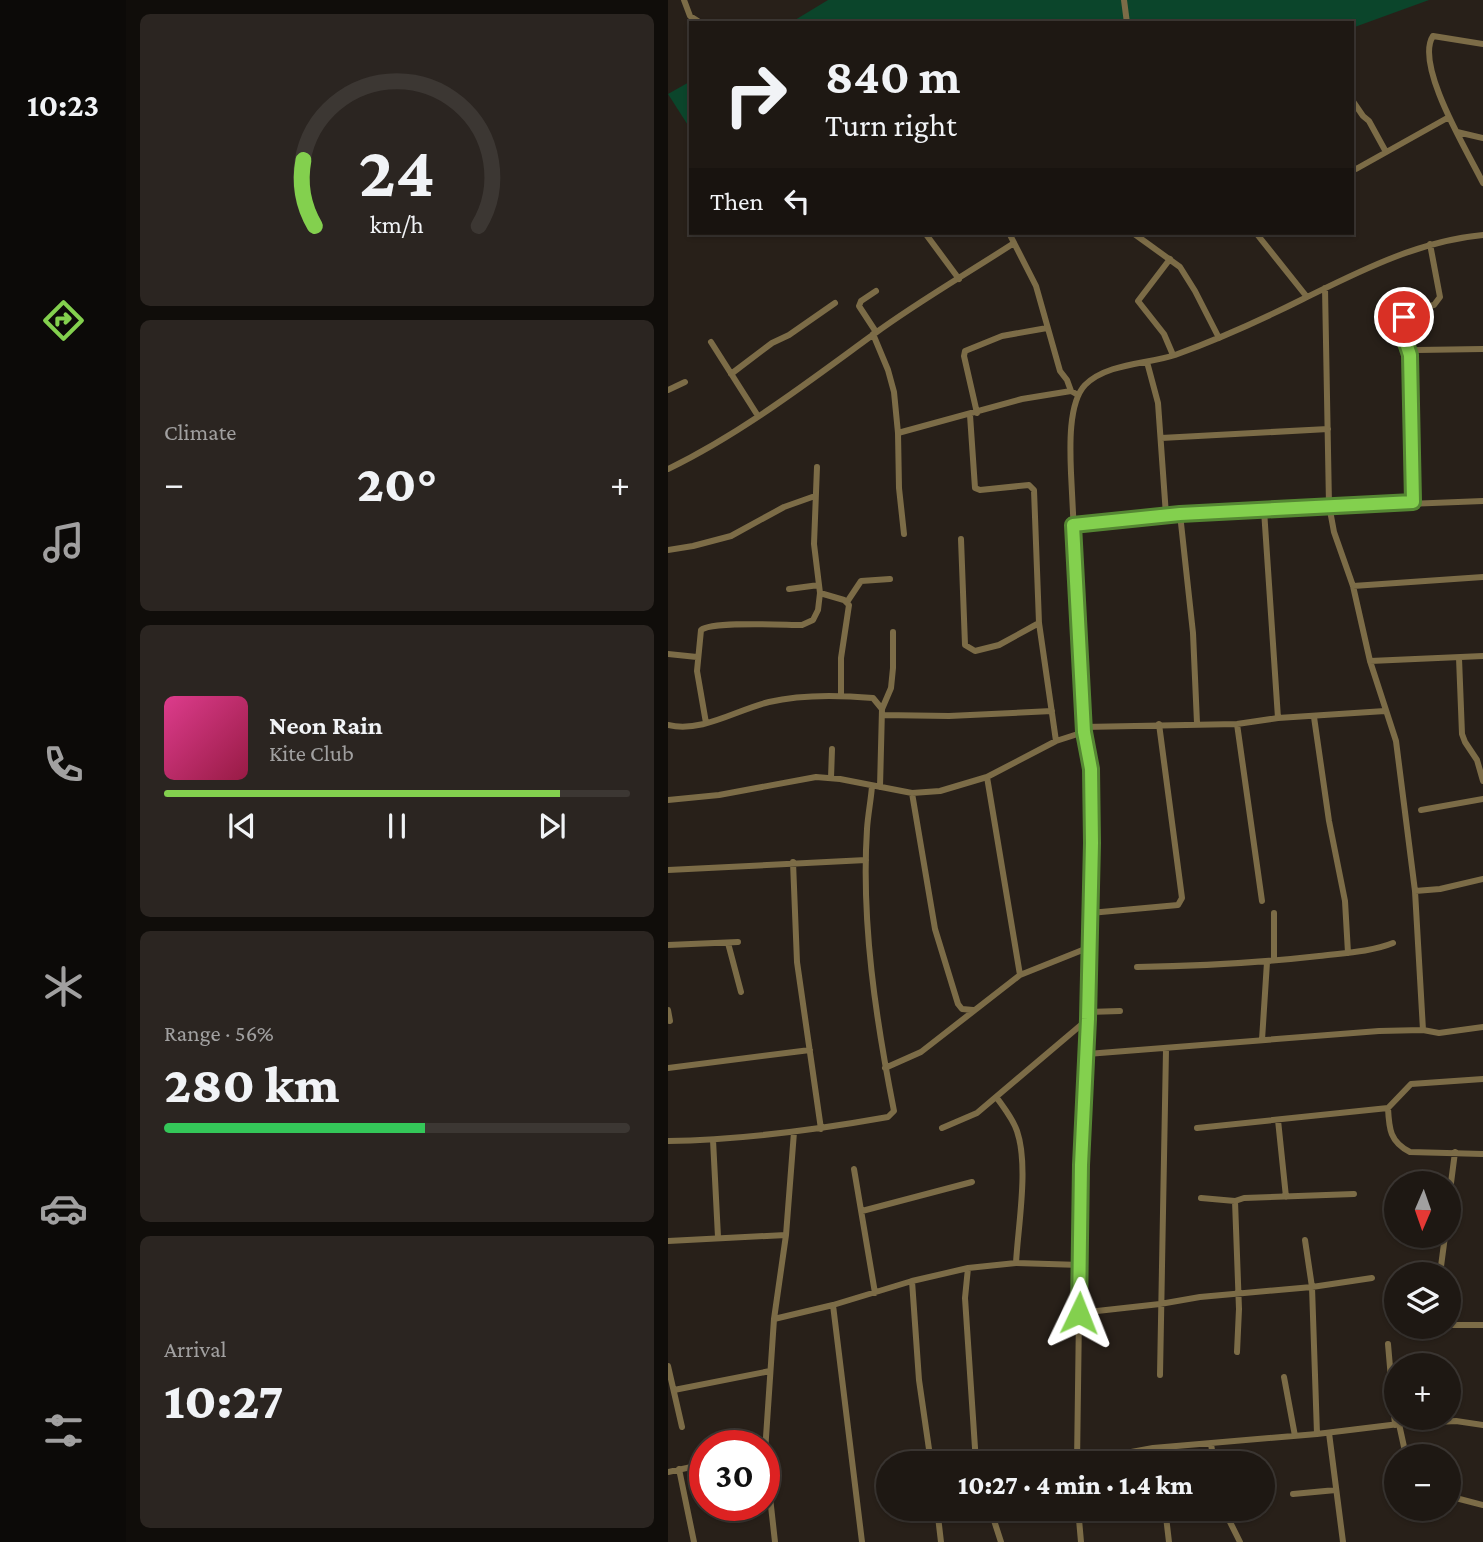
<!DOCTYPE html>
<html lang="en">
<head>
<meta charset="utf-8">
<style>
	:root { --surface:#1e1813; --page:#2b2521; --text:#f1f3f6; --muted:#a1a0a0; --line:#3c3733; --accent:#83d04e }
	body { margin:0; font-family:"Crimson Pro",serif; background:var(--page); color:var(--text); height:100vh; display:flex; flex-direction:column; font-size:26px; white-space:nowrap }
	* { box-sizing:border-box; margin:0 }
	p { font-size:23px; color:var(--muted) }
	.icon { flex:none; width:38px; height:38px; fill:none; stroke:currentColor; stroke-width:2; stroke-linecap:round; stroke-linejoin:round }
	.map { position:relative; flex:1; overflow:hidden }
	.drawer { display:flex; flex-direction:column; gap:14px; padding:14px; background:#100d0a; width:542px }
	.drawer>* { flex:none }
	.guide { position:absolute; left:21px; top:21px; width:665px; height:214px; border-radius:0px; box-shadow:0 2px 5px #0004,0 0 0 2px var(--line); background:#1e1813; color:var(--text); overflow:hidden }
	.needle { width:46px; rotate:182deg }
	.controls { position:absolute; left:716px; top:1171px; display:grid; gap:14px }
	.controls a { display:grid; place-items:center; width:77px; height:77px; border-radius:50%; background:var(--surface); box-shadow:0 2px 5px #0004,0 0 0 2px var(--line); font-size:35px }
	.speed { position:absolute; left:21px; top:1430px; display:flex; gap:14px; font-size:35px; font-weight:700; text-align:center }
	.speed>* { display:grid; place-content:center; width:91px; height:91px; border-radius:50%; background:var(--surface); box-shadow:0 2px 5px #0004,0 0 0 2px var(--line); line-height:1 }
	.speed .limit { border:10px solid #d22; background:#fff; color:#111 }
	.pin { position:absolute; display:grid; place-items:center; width:60px; height:60px; color:#fff; margin:-30px; border:4px solid #fff; border-radius:50%; box-shadow:0 2px 7px #0007 }
	.me { position:absolute; width:77px; margin:-38px; rotate:2deg; stroke-linejoin:round; filter:drop-shadow(0 0 5px #0008) }
	.turn { display:flex; align-items:center; gap:24px; height:147px; padding:0 21px; font-size:32px }
	.turn .icon { width:91px; height:91px; stroke-width:2.5 }
	.turn b { display:block; font-size:49px; line-height:60px }
	.then { display:flex; align-items:center; height:66px; padding:0 21px; background:#0003; gap:14px; font-size:26px }
	.big { font-size:52px; font-weight:800; line-height:1.1 }
	.drawer .widget { flex:1; display:flex; flex-direction:column; justify-content:center; gap:10px; min-width:0; padding:0 24px; border-radius:10px; background:var(--page) }
	.drawer .dial { align-items:center; gap:0 }
	.dial svg { height:182px; overflow:visible; fill:none; stroke:var(--line); stroke-width:7; stroke-linecap:round; text-anchor:middle }
	.dial text { fill:var(--text); stroke:none }
	.song { display:flex; align-items:center; gap:21px }
	.cover { width:84px; height:84px; border-radius:10px; background:linear-gradient(135deg,hsl(330 70% 55%),hsl(340 70% 35%)) }
	.played { height:7px; border-radius:4px; background:linear-gradient(90deg,var(--accent) 85%,var(--line) 85%) }
	.keys { display:flex; justify-content:space-around; direction:ltr }
	.heat { display:flex; justify-content:space-between; align-items:center; font-size:38px; direction:ltr }
	.charge { height:10px; border-radius:5px; background:linear-gradient(90deg,#34c759 56%,var(--line) 0) }
	.trip { position:absolute; left:208px; top:1451px; width:399px; height:70px; border-radius:35px; background:var(--surface); box-shadow:0 2px 5px #0004,0 0 0 2px var(--line); font-weight:800; line-height:70px; text-align:center }
	main { display:flex; flex:1; min-height:0 }
	.dock { display:flex; flex-direction:column; width:126px; justify-content:space-around; align-items:center; background:#0c0a08; color:var(--muted) }
	.dock .icon { width:49px; height:49px }
	.dock .selected { color:var(--accent) }
	.dock b { font-size:32px; color:var(--text) }
	.map>svg:first-child { display:block }
</style>
</head>
<body>
<main>
<nav class="dock">
<b>10:23</b>
<svg class="icon selected" aria-label="directions" viewBox="0 0 24 24"><path d="M12 3l9 9-9 9-9-9zM9 14v-3h6M13 9l2 2-2 2"/></svg>
<svg class="icon" aria-label="music" viewBox="0 0 24 24"><path d="M9 18V5l10-2v13"/><circle cx="6" cy="18" r="3"/><circle cx="16" cy="16" r="3"/></svg>
<svg class="icon" aria-label="phone" viewBox="0 0 24 24"><path d="M5 4h4l2 5-3 2q2 4 5 5l2-3 5 2v4C11 20 4 13 5 4z"/></svg>
<svg class="icon" aria-label="climate" viewBox="0 0 24 24"><path d="M12 3v18M4 7l16 10M4 17L20 7"/></svg>
<svg class="icon" aria-label="car" viewBox="0 0 24 24"><path d="M5 17H2v-5l4-1 3-4h7l3 4 3 1v5h-3M9 17h6M6 11h13"/><circle cx="7" cy="17" r="2"/><circle cx="17" cy="17" r="2"/></svg>
<svg class="icon" aria-label="filters" viewBox="0 0 24 24"><path d="M4 7h16M4 17h16"/><circle cx="9" cy="7" r="2"/><circle cx="15" cy="17" r="2"/></svg>
</nav>
<section class="drawer">
<div class="widget dial"><svg viewBox="0 0 100 80">
<path d="M14 69A42 42 0 1 1 86 69"/>
<path d="M14 69A42 42 0 0 1 9 40" stroke="#83d04e"/>
<text x="50" y="56" font-size="32" font-weight="700">24</text>
<text x="50" y="72" font-size="11">km/h</text>
</svg></div>
<div class="widget"><p>Climate</p>
<div class="heat"><a>−</a><b class="big">20°</b><a>+</a></div>
</div>
<div class="widget">
<div class="song"><i class="cover"></i><div><b>Neon Rain</b><p>Kite Club</p></div></div>
<div class="played"></div>
<div class="keys"><svg class="icon" aria-label="previous" viewBox="0 0 24 24"><path d="M18 5L8 12l10 7zM5 5v14"/></svg><svg class="icon" aria-label="pause" viewBox="0 0 24 24"><path d="M8 5v14M16 5v14"/></svg><svg class="icon" aria-label="next" viewBox="0 0 24 24"><path d="M6 5l10 7-10 7zM19 5v14"/></svg></div>
</div>
<div class="widget"><p>Range · 56%</p><b class="big">280 km</b><div class="charge"></div></div>
<div class="widget"><p>Arrival</p><b class="big">10:27</b></div>
</section>
<div class="map">
<svg width="815" height="1542" viewBox="0 0 815 1542">
	<rect width="100%" height="100%" fill="#282019"/>
	<!-- green -->
	<path fill="#0b452b" d="M160,0H761L684,28V23H122Z
		M23,81V130L0,94Z"/>
	<g fill="none" stroke-linecap="round" stroke-linejoin="round">
		<!-- minor -->
		<path stroke="#7c6c47" stroke-width="6" d="M16,0L22,16L33,23
			M456,0L459,23
			M815,44L765,36C746,65 801,154 815,183
			M684,100L695,116L701,121L718,152
			M789,132L815,138
			M684,168L688,169L781,117
			M257,233L291,279
			M341,233L368,286L392,371L399,380L403,391L410,395
			M465,233L512,267L527,291L551,338
			M588,233L639,297
			M502,259L470,301L496,334L505,355
			M657,288L661,505L666,532L685,586L702,661L728,741L747,891L755,1030
			M208,291L193,301L191,306L208,332
			M205,334L220,370L226,392L230,433L231,488L236,534
			M43,342L90,416
			M742,355L737,340V313L744,309L766,305L772,297L762,244
			M479,362L490,403L498,515
			M63,374L104,343L121,335L167,303
			M0,390L17,382
			M309,413L296,356L297,351L334,336L379,328
			M302,415L307,488L312,490L361,485L366,490L371,623L388,741
			M230,433L354,399L403,391
			M493,438L660,429
			M0,469C74,433 140,382 206,334C251,301 300,273 346,243
			M745,502L741,358L749,350L815,349
			M596,510L610,718
			M512,514L525,633L529,723
			M405,525L561,511L815,501
			M293,539L297,645L307,651L331,645L371,623
			M0,550L25,546L63,536L116,507L147,496
			M685,586L815,577
			M121,589L151,585
			M152,593L176,600L181,605L173,658V695
			M179,602L193,581L222,579
			M0,654L29,657
			M791,658L794,734L797,742L809,760L815,781
			M702,661L815,656
			M214,715L281,716L384,711
			M646,717L661,821L677,901L680,953
			M38,723L29,671L33,630C44,621 115,625 134,625L145,620L150,610L152,593L146,544L149,467
			M569,724L594,901
			M0,725C34,733 68,710 101,702C134,694 171,695 205,698L214,709
			M416,727L569,724L610,718L717,711
			M319,777L352,975
			M163,778L164,749
			M212,787L214,709L223,688L225,668V632
			M244,793L267,929L290,1004L294,1009L305,1010
			M0,800L51,795L148,777L172,779L244,793L272,791L319,777L388,741L416,732
			M753,810L815,799
			M125,862L129,962L153,1129
			M0,870L198,860
			M747,891L772,889L815,879
			M422,913L510,905L514,898L491,724
			M606,913V960
			M60,943L73,992
			M0,945L70,942
			M469,967C530,966 590,963 651,956C675,953 703,952 725,943
			M0,1010L2,1021
			M420,1012L452,1011
			M594,1040L599,962
			M419,1054L711,1031L755,1030L771,1033L815,1027
			M0,1068L142,1050
			M217,1068L253,1052L352,975L422,947
			M329,1098C336,1108 345,1119 349,1131C361,1166 350,1226 348,1263
			M720,1108C721,1129 722,1142 742,1152L815,1154
			M610,1120L618,1197
			M274,1128L309,1113L420,1019
			M529,1128L720,1108L743,1084L815,1079
			M45,1140L50,1237
			M0,1141C74,1140 147,1130 220,1117L226,1111C208,1020 193,922 199,829C200,814 203,800 204,786
			M186,1169L207,1293
			M533,1198L567,1201
			M780,1206L787,1152
			M194,1211L304,1182
			M637,1240L644,1287L649,1434
			M0,1241L118,1235
			M300,1268L297,1298L308,1463
			M772,1274L777,1236
			M244,1281L251,1380L263,1463
			M165,1305L194,1542
			M411,1313L492,1304L532,1297L644,1287L704,1278
			M106,1319L165,1305L244,1281L300,1268L348,1263L413,1265
			M780,1325H815
			M733,1327L741,1326
			M720,1344L727,1425
			M569,1352L571,1309L567,1201L576,1198L686,1194
			M0,1366L14,1427
			M492,1375L498,1050
			M616,1377L627,1436
			M6,1390L102,1371
			M731,1424L738,1456
			M661,1433L675,1542
			M543,1444L546,1463
			M409,1462L485,1448L649,1434L731,1424L788,1421L815,1425
			M409,1463L413,1165L420,1019L424,843L423,769L416,732L403,473C402,449 400,403 417,385C439,363 480,364 507,355C551,339 593,320 635,299C692,271 750,241 815,235
			M11,1469L26,1542
			M0,1472L37,1464
			M625,1494L668,1490
			M780,1496L815,1505
			M269,1508L273,1542
			M322,1508L333,1542
			M410,1508L413,1542
			M497,1508L501,1542
			M555,1508L572,1542
			M744,1510V1508
			M107,1542L97,1452L106,1319L118,1235L126,1132"/>
	</g>
	<g fill="none" stroke-linecap="round" stroke-linejoin="round">
		<!-- route casing -->
		<g stroke="#558733" stroke-width="18">
			<path id="route" d="M411,1313L413,1165L420,1019L424,843L423,769L416,732L405,525L512,514L745,502L742,355L737,340L736,317"/>
		</g>
		<!-- route -->
		<use href="#route" stroke="#83d04e" stroke-width="12"/>
	</g>
</svg>
<div class="controls">
<a><svg class="needle" viewBox="-14 -14 28 28"><path d="M0-13l5 13h-10z" fill="#e53935"/><path d="M0 13l5-13h-10z" fill="#a1a0a0"/></svg></a>
<a><svg class="icon" aria-label="layers" viewBox="0 0 24 24"><path d="M12 4l9 5-9 5-9-5zM3 14l9 5 9-5"/></svg></a>
<a>+</a>
<a>−</a>
</div>
<div class="speed"><div class="limit">30</div></div>
<div class="pin" style="left:736px;top:317px;background:#d93025"><svg class="icon" aria-label="arrive" viewBox="0 0 24 24"><path d="M6 21V4h12l-3 4 3 4H6"/></svg></div>
<svg class="me" style="left:411px;top:1313px" viewBox="-20 -20 40 40"><path d="M0-17L14 15 0 8-14 15z" fill="#83d04e" stroke="#fff" stroke-width="4"/></svg>
<div class="trip">10:27 · 4 min · 1.4 km</div>
<div class="guide">
<div class="turn"><svg class="icon" aria-label="right" viewBox="0 0 24 24"><path d="M7 20v-9h11M14 6l5 5-5 5"/></svg><div><b>840 m</b>Turn right</div></div>
<div class="then">Then<svg class="icon" aria-label="left" viewBox="0 0 24 24"><path d="M17 20v-9H6M10 6l-5 5 5 5"/></svg></div>
</div>
</div>
</main>
</body>
</html>
